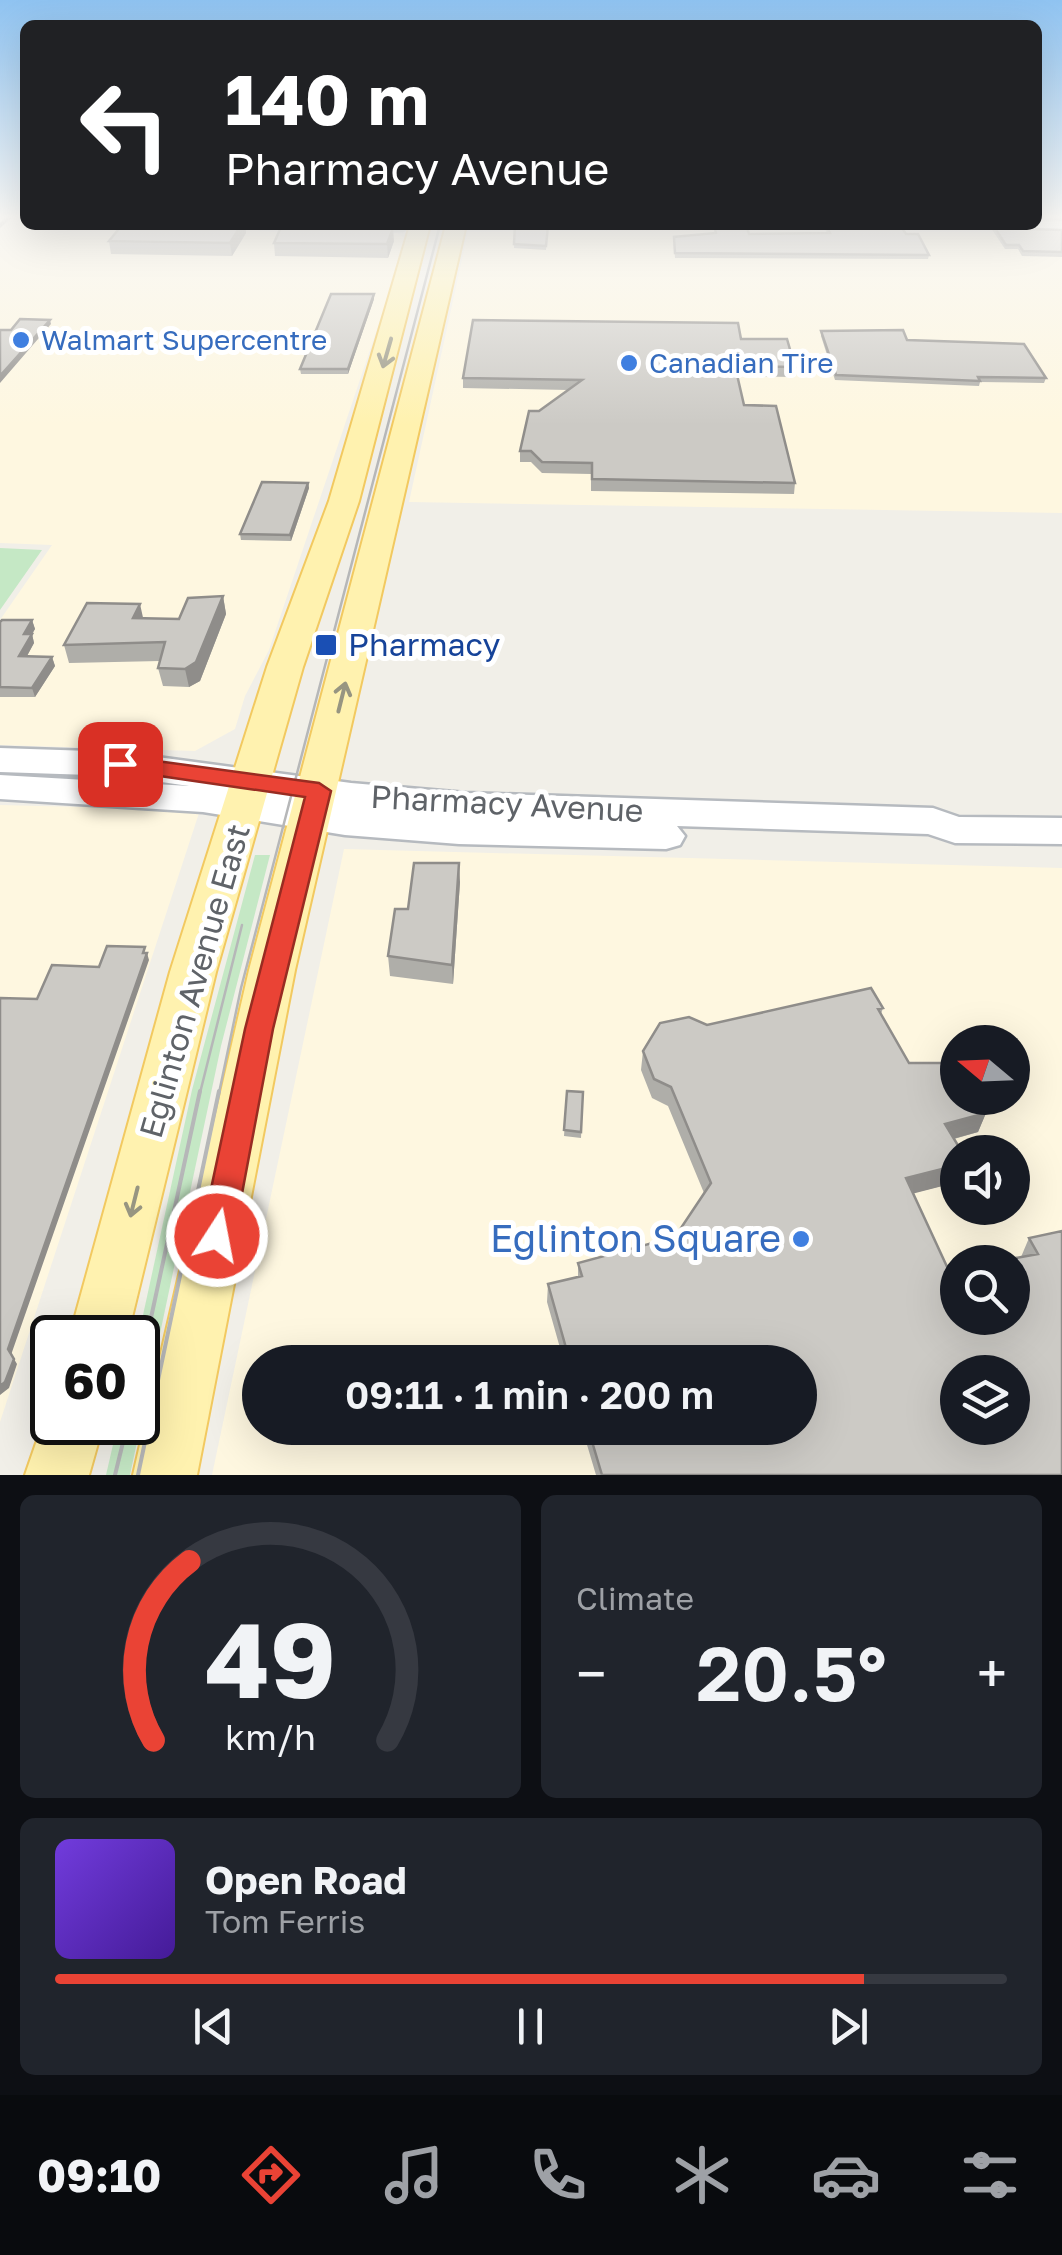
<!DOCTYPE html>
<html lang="en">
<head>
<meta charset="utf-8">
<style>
	:root { --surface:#171b24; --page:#20242c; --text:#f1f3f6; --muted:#9ea1a6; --line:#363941; --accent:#ea4335 }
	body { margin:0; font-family:"Golos Text",sans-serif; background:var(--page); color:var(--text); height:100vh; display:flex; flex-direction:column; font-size:38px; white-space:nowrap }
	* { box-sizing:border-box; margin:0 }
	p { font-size:32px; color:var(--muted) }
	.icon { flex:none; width:55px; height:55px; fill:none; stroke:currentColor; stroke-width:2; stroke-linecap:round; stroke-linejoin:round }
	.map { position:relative; height:1475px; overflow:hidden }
	.details { display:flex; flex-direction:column; gap:20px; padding:20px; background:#0d0f14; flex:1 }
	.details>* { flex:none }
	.top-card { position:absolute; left:20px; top:20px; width:1022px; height:210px; border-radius:15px; box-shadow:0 10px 40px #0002; background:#202124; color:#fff; overflow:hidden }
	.needle { width:65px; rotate:289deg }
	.tools { position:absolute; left:940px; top:1025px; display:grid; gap:20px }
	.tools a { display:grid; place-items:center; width:90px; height:90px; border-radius:50%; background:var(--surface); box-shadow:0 10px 40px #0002; font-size:50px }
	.speed { position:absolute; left:30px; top:1315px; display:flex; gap:20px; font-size:50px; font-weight:700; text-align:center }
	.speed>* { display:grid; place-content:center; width:130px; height:130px; border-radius:50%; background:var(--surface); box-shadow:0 10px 40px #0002; line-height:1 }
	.speed .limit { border:5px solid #111; border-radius:15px; background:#fff; color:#111 }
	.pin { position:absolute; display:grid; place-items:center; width:85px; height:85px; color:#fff; margin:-42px; border-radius:20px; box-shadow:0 5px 15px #0006 }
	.me { position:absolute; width:110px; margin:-55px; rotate:11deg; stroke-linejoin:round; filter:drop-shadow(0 0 8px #0008) }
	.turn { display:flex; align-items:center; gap:35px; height:210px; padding:0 40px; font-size:45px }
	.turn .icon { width:130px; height:130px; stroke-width:2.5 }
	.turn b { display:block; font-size:70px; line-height:85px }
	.big { font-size:75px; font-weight:600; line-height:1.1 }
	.details .card { flex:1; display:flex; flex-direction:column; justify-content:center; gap:15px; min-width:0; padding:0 35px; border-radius:15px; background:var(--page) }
	.details .dial { align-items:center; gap:0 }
	.dial svg { height:260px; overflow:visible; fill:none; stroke:var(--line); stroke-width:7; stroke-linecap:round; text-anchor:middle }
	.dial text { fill:var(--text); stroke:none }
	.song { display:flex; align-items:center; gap:30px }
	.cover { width:120px; height:120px; border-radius:15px; background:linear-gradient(135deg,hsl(260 70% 55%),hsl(260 70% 35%)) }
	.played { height:10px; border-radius:5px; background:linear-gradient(90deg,var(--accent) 85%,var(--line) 85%) }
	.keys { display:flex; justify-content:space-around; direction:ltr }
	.heat { display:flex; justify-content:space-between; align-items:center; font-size:55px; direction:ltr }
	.details .tiles { flex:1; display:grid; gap:20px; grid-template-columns:1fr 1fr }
	.card:last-child { grid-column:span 2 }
	.trip { position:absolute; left:242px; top:1345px; width:575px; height:100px; border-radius:50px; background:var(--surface); box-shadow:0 10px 40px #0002; font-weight:600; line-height:100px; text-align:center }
	.dock { display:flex; height:160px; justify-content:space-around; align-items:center; background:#090b0e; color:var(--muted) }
	.dock .icon { width:70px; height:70px }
	.dock .on { color:var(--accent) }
	.dock b { font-size:45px; color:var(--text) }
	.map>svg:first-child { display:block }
</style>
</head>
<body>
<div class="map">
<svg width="1062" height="1475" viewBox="0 0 1062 1475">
	<rect width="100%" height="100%" fill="#f1efe8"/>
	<!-- commercial -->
	<path fill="#fef7e0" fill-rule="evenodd" d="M0,218H25V225H217L289,234L397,233L407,240L269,650L245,696L235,729L195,751L0,745V620L52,545L0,543Z
		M670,230L1062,233V513L409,502L468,232Z
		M0,805L200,810L0,1422Z
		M344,849L1062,868V1475H212ZM958,1042H1012V1098H958ZM958,1152H1012V1208H958ZM958,1262H1012V1318H958ZM260,1362H800V1428H260ZM958,1372H1012V1428H958Z"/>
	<!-- green -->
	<path fill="#c5e8c5" d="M0,548L42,550L0,610Z
		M255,855H270L221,1046L130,1475H106L118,1423L138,1422V1338L192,1090Z"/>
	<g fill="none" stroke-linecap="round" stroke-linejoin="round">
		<!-- secondary casing -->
		<g stroke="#b6babf" stroke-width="5">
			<path id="secondary" d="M1038,220L1062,221V231L1030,230L1021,225H1038Z
				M274,225H411L402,230H283Z
				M0,748L120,752L351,783L466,793L933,808L959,817L1062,818V844L955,843L928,834L677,826L685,836L680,845L666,849L459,844L345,835L203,812L0,799V775L189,786L120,776L0,772Z"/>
		</g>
		<!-- primary casing -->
		<g stroke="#f2c960" stroke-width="4">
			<path id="primary" d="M410,225H430L359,501L303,667L216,972L127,1338H69L170,972L267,667L329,501Z
				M446,225H466L295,970L197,1475H133L249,970Z
				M51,1400L52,1422H104L89,1475H25Z"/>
		</g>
		<!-- secondary -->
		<use href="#secondary" fill="#fff" fill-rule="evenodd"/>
		<!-- primary -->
		<use href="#primary" fill="#fff2af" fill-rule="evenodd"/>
		<!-- tram-far1 -->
		<path stroke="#b6b7b8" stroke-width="2.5" d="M200,1093L242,925
			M219,1093L241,988L440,225"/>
		<!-- tram -->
		<path stroke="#b6b7b8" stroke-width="4" d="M138,1378L200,1091
			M115,1475L128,1422
			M138,1475L219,1091"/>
	</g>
	<!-- wall -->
	<path fill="#afaea9" d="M122,225H245L246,233L232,256L111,254L109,241Z
		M282,225H365V227L394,241L388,258L275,256L274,243Z
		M515,225H548L546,250L514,248Z
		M713,225H746L749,234L827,233L823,225H900L906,234L929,255L928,259L675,258L674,237L715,234Z
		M989,225H1024L1031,229L1062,230V257L1022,256L1018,249H1005Z
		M374,299L348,374H301L300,369Z
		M821,331L907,340L1046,378L1044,383L980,382L979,386L835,380L821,336Z
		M741,339L795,367L794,377L737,376L744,405L795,483L794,494L591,491V474L542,473L531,462H520V451L539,411L568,390L463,388V378Z
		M308,483L309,488L291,541L241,540L240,534Z
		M223,596L226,614L200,681L189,687L163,686L158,668L160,661L69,663L64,645L143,618L179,619Z
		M32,620L35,629L32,634L34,643L27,656L52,657L55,666L35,697H0V622Z
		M460,882L453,984L390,976L388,956L408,909Z
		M883,1008L881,1014L909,1063L986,1113L978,1132L954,1139L958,1182L913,1193L949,1271L1021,1257L1029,1238L1062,1231V1475H596L582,1428H800V1362H564L547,1302L548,1284L578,1277V1263L675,1237L704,1193L668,1106L652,1098L641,1070L643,1051L707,1025Z
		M567,1091L583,1092L581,1138L564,1136Z"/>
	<!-- shaded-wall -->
	<path fill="#8f8d8a" d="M5,218H11L0,228V223Z
		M241,225H245L246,233L232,256L230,243Z
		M393,228L394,241L388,258L387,244Z
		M374,294V299L348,374V369Z
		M50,320L51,324L0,383V376Z
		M308,483L309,488L291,541L290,535Z
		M223,596L226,614L200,681L189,687L185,669Z
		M140,604L144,622L133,618Z
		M32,620L35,629L32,634L34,643L22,665L19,656L24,634Z
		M52,657L55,666L35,697L32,688Z
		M459,863L460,882L453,984L452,965Z
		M147,953L149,960L11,1355L8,1349Z
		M986,1113L978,1132L938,1143L945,1124Z
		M958,1165V1182L900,1197L906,1178Z
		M14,1359L17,1364L9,1388L0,1395V1386Z"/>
	<!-- building -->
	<path fill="#cccac5" stroke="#8f8d8a" stroke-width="2.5" fill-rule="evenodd" d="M122,225H241L230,243L109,241Z
		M282,225H363L362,227L393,228L387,244L274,243Z
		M515,225H548L546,246L514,244Z
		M714,225H746L749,234L830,233L826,225H900L906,234H918L929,255L675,253L674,237L716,233Z
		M993,225H1024L1031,229L1062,230V252L1023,251L1019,245H1006Z
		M331,294H374L348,369H300Z
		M20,319L50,320L0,376V330H11Z
		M473,320L738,323L741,339H787L795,367L735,366L744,405L776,406L795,483L592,479V463L542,462L531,451H520L529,411H539L582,380L463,378Z
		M903,330L907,340L1024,344L1046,378L978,377L980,381L836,375L821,331Z
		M262,482L308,483L290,535L240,534Z
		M223,596L196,662L185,669L158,668L165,642L64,645L87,603L140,604L133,618L179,619L188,598Z
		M2,620H32L24,634H32L19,656L52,657L32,688L0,687V622Z
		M414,863H459L452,965L388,956L395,909H408Z
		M107,946L145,947L143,953H147L8,1349L14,1359L5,1382L0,1386V998L37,999L52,965L99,967Z
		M871,988L883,1008L878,1009L909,1063H955L958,1067V1098H976L986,1113L945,1124L962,1152H958V1165L906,1178L949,1271L958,1269V1318H1012V1262H993L1038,1254L1029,1238L1062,1231V1475H602L588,1428H800V1362H570L548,1284L582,1276L578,1263L675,1237L711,1183L671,1087L654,1079L643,1051L660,1023L689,1017L707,1025ZM958,1372H1012V1428H958Z
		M567,1091L583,1092L581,1132L564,1130Z"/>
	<!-- one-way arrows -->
	<defs><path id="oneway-shaft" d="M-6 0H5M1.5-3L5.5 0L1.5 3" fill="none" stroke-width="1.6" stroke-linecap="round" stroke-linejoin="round" transform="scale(2.5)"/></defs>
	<g stroke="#979581">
		<use href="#oneway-shaft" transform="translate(387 353) rotate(106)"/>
		<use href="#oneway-shaft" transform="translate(342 697) rotate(-76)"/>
		<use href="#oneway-shaft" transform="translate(134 1202) rotate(104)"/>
	</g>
	<!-- sky -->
	<linearGradient id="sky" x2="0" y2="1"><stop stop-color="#8fc3f1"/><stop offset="0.51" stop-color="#f9f8f5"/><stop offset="1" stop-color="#f9f8f5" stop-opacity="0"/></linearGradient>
	<rect width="1062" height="425" fill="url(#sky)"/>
	<!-- route -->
	<path fill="#ea4335" stroke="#982c22" stroke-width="2.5" d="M120,756L319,783L331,791L273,1029L234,1236L229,1247L217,1251L205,1247L201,1236L245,1029L305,797L112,769L108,764Z"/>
	<!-- markers -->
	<g fill="#3f7fe0" stroke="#fff" stroke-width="4">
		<circle cx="21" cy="340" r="10"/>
		<circle cx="629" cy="363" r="10"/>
		<circle cx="801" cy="1239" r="10"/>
	</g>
	<rect fill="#1a4fb4" stroke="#fff" stroke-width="4" x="314" y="633" width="24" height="24" rx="5"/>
	<g text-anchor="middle" stroke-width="10" stroke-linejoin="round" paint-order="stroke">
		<!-- far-shop labels -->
		<g font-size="28" fill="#366cbe" stroke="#fff" text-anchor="start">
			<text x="41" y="350">Walmart Supercentre</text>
			<text x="649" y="373">Canadian Tire</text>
		</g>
		<!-- transit labels -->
		<g font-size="32" fill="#164399" stroke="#fff" text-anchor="start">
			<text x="348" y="656">Pharmacy</text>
		</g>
		<!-- street labels -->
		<g font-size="32" fill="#5f6368" stroke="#fff">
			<text transform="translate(507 804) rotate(3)" y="11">Pharmacy Avenue</text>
			<text transform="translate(195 981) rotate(-74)" y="11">Eglinton Avenue East</text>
		</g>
		<!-- near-shop labels -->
		<g font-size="38" fill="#366cbe" stroke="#fff" text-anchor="end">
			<text x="781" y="1252">Eglinton Square</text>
		</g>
	</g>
</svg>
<div class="tools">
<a><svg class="needle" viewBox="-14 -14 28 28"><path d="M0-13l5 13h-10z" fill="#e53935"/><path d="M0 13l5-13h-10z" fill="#9ea1a6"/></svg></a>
<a><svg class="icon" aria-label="sound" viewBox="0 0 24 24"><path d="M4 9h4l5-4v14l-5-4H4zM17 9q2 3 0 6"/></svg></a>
<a><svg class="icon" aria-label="search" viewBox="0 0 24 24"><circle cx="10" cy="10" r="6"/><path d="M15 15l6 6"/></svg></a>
<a><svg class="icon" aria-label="layers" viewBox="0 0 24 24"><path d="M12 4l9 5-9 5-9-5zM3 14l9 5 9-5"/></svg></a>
</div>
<div class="speed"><div class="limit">60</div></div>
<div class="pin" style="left:120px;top:764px;background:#d93025"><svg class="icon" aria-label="arrive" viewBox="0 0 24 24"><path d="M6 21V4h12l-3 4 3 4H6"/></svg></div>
<svg class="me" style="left:217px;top:1236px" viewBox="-20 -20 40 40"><circle r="17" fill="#ea4335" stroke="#fff" stroke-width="3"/><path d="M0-11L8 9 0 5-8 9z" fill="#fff"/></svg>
<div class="trip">09:11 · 1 min · 200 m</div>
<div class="top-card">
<div class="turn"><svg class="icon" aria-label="left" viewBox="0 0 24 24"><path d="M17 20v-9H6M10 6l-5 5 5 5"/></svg><div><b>140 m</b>Pharmacy Avenue</div></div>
</div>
</div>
<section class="details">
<div class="tiles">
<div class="card dial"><svg viewBox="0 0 100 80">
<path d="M14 69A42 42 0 1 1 86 69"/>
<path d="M14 69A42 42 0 0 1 25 14" stroke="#ea4335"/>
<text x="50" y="56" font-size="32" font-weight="700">49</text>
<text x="50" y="72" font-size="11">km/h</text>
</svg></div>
<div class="card"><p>Climate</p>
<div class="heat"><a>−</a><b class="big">20.5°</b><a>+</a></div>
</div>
<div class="card">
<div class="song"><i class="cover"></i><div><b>Open Road</b><p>Tom Ferris</p></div></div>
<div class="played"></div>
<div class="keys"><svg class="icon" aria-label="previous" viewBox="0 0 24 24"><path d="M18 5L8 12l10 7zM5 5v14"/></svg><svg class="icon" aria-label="pause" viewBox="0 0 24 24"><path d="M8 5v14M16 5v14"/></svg><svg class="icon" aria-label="next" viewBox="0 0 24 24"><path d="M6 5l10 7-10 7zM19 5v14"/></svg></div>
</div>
</div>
</section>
<nav class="dock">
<b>09:10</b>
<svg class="icon on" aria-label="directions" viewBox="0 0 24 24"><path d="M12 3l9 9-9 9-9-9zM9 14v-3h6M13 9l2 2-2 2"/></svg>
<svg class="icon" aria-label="music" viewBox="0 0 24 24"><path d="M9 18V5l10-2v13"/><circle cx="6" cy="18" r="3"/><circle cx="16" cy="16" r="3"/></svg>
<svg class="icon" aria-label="phone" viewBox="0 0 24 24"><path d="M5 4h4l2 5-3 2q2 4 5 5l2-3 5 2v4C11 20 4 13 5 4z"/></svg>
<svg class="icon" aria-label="climate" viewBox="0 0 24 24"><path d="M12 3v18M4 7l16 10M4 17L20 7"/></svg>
<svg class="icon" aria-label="car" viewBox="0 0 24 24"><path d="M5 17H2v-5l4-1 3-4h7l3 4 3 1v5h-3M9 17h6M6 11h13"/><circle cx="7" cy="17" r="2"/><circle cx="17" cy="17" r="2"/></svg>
<svg class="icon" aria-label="filters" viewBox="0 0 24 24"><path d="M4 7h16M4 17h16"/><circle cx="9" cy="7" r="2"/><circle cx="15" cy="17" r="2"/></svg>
</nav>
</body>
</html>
